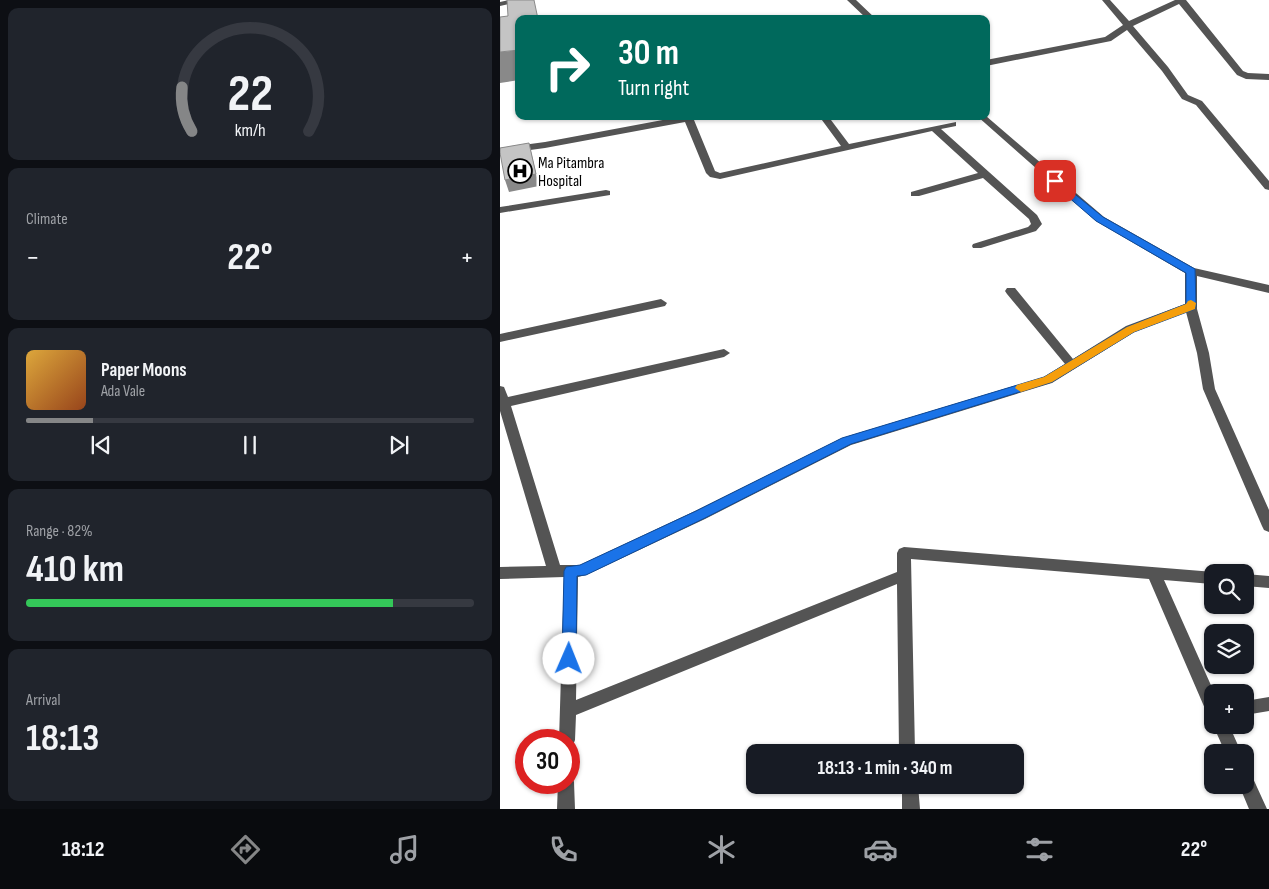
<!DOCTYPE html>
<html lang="en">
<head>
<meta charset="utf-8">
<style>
	:root { --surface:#171b24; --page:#20242c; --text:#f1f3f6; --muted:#9ea1a6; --line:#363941; --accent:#858687 }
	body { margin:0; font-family:"Sofia Sans Condensed",sans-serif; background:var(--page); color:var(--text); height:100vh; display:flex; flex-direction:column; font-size:19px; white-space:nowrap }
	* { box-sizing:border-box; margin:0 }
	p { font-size:16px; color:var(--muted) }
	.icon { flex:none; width:28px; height:28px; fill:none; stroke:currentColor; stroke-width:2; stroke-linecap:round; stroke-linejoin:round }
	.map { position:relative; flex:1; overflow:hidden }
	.sheet { display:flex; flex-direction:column; gap:8px; padding:8px; background:#0d0f14; width:500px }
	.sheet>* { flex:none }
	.top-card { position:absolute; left:15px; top:15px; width:475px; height:105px; border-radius:10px; box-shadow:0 1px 4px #0004; background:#00695c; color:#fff; overflow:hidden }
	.fabs { position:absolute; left:704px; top:564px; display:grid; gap:10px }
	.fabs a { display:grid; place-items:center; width:50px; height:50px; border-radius:10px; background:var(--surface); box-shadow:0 1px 4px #0004; font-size:25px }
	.speed { position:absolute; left:15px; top:729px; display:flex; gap:10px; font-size:25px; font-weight:700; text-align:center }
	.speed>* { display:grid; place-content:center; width:65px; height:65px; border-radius:50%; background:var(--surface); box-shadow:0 1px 4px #0004; line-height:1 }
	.speed .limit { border:8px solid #d22; background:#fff; color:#111 }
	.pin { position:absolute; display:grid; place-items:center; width:42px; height:42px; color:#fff; margin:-21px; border-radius:10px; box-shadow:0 2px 8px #0006 }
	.me { position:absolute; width:55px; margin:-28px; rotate:1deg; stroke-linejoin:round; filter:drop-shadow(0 0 4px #0008) }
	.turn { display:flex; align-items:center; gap:18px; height:105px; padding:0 20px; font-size:22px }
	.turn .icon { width:65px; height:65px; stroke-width:2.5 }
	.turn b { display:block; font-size:35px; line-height:42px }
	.big { font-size:38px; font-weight:700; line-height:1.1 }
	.sheet .tile { flex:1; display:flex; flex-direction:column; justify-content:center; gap:8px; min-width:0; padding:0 18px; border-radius:10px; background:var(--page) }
	.sheet .dial { align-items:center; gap:0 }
	.dial svg { height:130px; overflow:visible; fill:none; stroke:var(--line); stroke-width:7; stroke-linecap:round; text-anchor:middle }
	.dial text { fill:var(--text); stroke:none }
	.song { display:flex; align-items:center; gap:15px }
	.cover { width:60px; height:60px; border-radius:8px; background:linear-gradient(135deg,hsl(40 70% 55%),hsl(20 70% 35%)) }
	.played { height:5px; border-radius:2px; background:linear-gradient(90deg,var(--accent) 15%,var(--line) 15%) }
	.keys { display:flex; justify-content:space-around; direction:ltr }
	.heat { display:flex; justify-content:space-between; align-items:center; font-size:28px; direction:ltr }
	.charge { height:8px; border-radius:4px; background:linear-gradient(90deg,#34c759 82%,var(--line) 0) }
	.trip { position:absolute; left:246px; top:744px; width:278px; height:50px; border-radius:10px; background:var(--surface); box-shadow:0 1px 4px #0004; font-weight:700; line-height:50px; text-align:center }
	.dock { display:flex; height:80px; justify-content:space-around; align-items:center; background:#090b0e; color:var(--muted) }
	.dock .icon { width:35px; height:35px }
	.dock .selected { color:var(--accent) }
	.dock b { font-size:22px; color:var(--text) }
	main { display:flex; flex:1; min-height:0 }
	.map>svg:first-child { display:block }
</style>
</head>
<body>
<main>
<section class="sheet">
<div class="tile dial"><svg viewBox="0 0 100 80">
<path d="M14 69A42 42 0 1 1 86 69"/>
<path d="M14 69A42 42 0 0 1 8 42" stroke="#858687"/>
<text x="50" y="56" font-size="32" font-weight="700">22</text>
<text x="50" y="72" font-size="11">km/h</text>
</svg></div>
<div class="tile"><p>Climate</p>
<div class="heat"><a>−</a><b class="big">22°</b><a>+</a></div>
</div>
<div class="tile">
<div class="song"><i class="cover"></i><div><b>Paper Moons</b><p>Ada Vale</p></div></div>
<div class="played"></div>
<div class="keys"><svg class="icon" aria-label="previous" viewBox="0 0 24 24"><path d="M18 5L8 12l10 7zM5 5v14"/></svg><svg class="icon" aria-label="pause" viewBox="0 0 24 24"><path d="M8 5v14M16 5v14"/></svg><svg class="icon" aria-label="next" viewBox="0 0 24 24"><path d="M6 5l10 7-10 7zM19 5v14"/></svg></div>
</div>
<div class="tile"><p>Range · 82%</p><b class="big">410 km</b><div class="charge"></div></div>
<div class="tile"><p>Arrival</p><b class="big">18:13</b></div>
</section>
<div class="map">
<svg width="769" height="809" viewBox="0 0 769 809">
	<rect width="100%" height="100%" fill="#fff"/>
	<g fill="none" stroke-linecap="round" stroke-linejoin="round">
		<!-- minor -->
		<path fill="#545454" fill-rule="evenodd" d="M9,0H27L0,6V2Z
			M347,0H356L376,19H367Z
			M602,0H610L629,21L675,0H686L743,71L748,73L769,74V80L746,79L737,75L679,4L633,26L668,67L688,95L702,101L769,181V190L765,189L696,105L682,99L662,71L627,30L611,41L486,66V60L605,37L623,25Z
			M184,116H204L194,120L215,171L220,173L341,146L319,116H328L349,144L456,122V126L441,129L537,215L542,224L536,231L481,248H473L472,246L473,244L528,227L531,224L529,219L483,178L419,196H411V192L478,173L432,131L220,179L210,177L206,173L185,122L45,148L0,154V148L45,142Z
			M477,116H486L604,217L694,268L769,285V293L697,276V309L709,353L715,389L769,510V532L764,530L762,526L703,389L697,353L686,312L634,332L552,383L351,445L205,519L86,575L78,577L76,700L397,572V553L399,549L404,547L714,572L712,584L664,580L714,692L712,713L706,711L649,579L411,559L415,752H399L397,584L76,715L75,740L73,745L69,747V740H59L64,577L0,579V567L46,566L0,411V386L4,387L8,397L224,349L230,353L224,357L11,406L60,565H80L195,511L342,438L544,377L565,364L507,294L505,291L507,288H515L573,359L626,326L685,304V273L596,221Z
			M106,190L110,191V195L0,213V207Z
			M161,299L167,303L165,306L0,342V334Z
			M745,574L769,576V588L745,586Z
			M769,697V711L745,715V701Z
			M713,725H729L741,752H725Z
			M745,772L751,774L767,809H749L739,785H745Z
			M69,775L72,776L74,782L75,809H57L58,782H69Z
			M402,785H418L420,809H402Z"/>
	</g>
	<!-- shaded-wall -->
	<path fill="#898989" d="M19,50V80L0,83V52Z
		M29,143L39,186L9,192L5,180Z"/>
	<!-- building -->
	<path fill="#c4c4c4" stroke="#898989" d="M7,0H34L38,19H19V50L0,52V17L8,16Z
		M29,143L36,174L5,180L0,153V148Z"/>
	<!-- route -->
	<path fill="#1a73e8" stroke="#114b97" d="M555,178L603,217L695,269L696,306L695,309L634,332L552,382L351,444L205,518L86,575L77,576L76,659L74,663L69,665L64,663L62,659L64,571L66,567L80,565L196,511L342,438L544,377L627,327L686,304V273L596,221L552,183V179Z"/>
	<!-- slow -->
	<path fill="#f59e0b" d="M691,300L696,303L695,309L634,332L552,382L521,392L515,388L517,385L544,377L627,327L686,304L688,301Z"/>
	<!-- icons -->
	<defs>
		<g id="hospital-ring" transform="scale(1.25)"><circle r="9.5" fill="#fff" stroke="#000" stroke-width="1.5"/><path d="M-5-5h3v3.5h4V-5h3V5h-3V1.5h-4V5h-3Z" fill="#000"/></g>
	</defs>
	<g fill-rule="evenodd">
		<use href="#hospital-ring" x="20" y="171"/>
	</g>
	<g text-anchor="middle" stroke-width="5" stroke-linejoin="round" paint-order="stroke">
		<!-- far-poi labels -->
		<g font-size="16" fill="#000" stroke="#fff" text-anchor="start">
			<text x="38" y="168">Ma Pitambra<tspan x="38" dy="18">Hospital</tspan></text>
		</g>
	</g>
</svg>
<div class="fabs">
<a><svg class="icon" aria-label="search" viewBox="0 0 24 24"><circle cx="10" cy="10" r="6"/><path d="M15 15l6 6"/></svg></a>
<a><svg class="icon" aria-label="layers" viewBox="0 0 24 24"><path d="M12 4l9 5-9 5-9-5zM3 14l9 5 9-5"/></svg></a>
<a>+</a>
<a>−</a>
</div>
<div class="speed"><div class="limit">30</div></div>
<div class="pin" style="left:555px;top:181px;background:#d93025"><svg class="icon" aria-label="arrive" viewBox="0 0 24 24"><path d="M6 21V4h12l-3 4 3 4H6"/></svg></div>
<svg class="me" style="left:69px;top:659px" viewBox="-20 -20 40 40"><circle r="19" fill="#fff"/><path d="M0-13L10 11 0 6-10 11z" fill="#1a73e8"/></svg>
<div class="trip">18:13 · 1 min · 340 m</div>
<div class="top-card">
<div class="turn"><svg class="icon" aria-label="right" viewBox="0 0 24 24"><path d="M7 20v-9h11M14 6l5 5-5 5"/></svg><div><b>30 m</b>Turn right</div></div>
</div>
</div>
</main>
<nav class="dock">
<b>18:12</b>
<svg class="icon selected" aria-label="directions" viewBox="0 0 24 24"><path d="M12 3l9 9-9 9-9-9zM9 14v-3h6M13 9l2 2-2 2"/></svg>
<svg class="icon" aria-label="music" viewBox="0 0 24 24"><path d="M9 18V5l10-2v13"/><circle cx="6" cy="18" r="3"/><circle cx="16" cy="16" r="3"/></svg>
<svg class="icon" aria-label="phone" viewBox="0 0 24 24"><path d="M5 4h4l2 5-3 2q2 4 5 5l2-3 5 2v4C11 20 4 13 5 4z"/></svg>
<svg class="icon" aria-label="climate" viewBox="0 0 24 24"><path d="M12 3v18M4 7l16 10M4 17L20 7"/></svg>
<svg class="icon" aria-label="car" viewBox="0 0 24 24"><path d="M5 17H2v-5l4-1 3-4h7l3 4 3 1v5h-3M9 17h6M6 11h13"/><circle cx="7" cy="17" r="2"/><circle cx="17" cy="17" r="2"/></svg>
<svg class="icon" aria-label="filters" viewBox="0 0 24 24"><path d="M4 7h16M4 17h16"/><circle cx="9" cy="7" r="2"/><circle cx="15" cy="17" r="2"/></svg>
<b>22°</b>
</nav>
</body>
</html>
